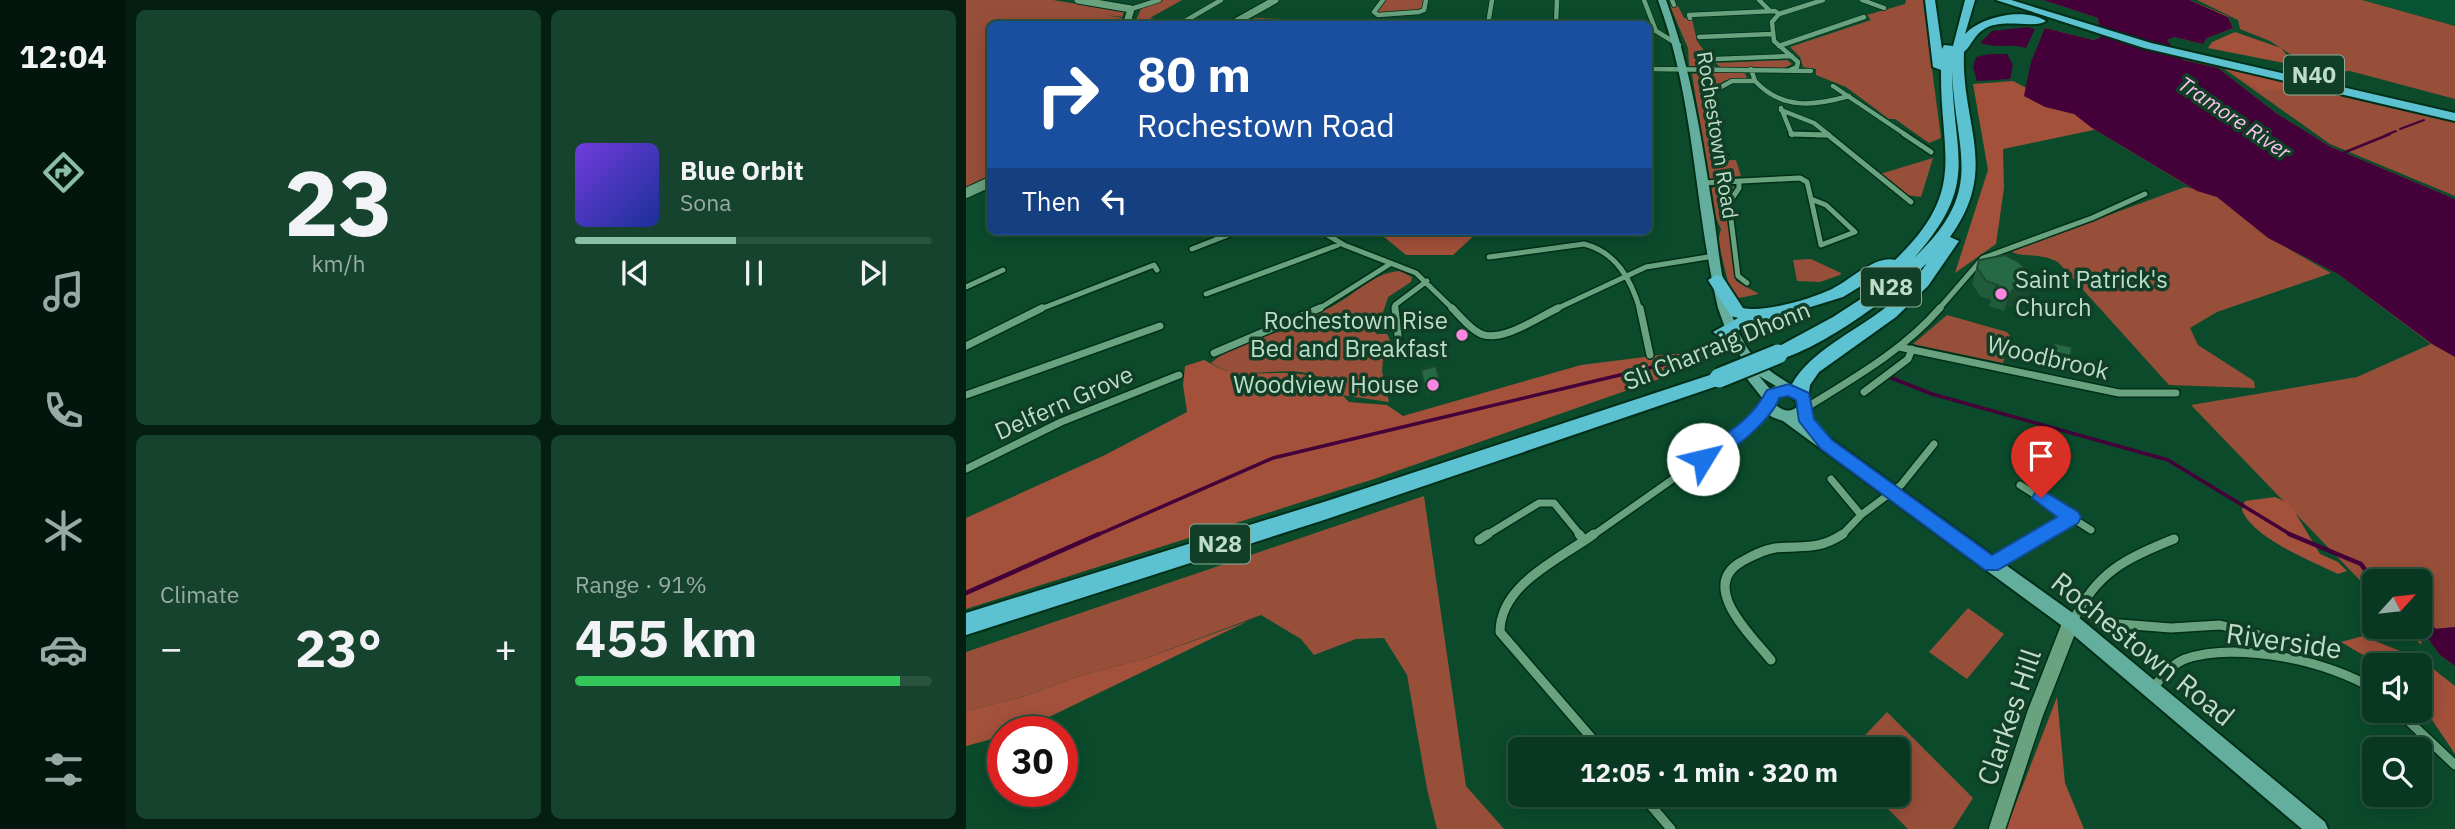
<!DOCTYPE html>
<html lang="en">
<head>
<meta charset="utf-8">
<style>
	:root { --surface:#083821; --page:#16432e; --text:#f1f3f6; --muted:#98aca5; --line:#29523f; --accent:#8abfa5 }
	body { margin:0; font-family:"IBM Plex Sans",sans-serif; background:var(--page); color:var(--text); height:100vh; display:flex; flex-direction:column; font-size:26px; white-space:nowrap }
	* { box-sizing:border-box; margin:0 }
	p { font-size:23px; color:var(--muted) }
	.icon { flex:none; width:38px; height:38px; fill:none; stroke:currentColor; stroke-width:2; stroke-linecap:round; stroke-linejoin:round }
	.map { position:relative; flex:1; overflow:hidden }
	.panel { display:flex; flex-direction:column; gap:10px; padding:10px; background:#041f12; width:840px }
	.panel>* { flex:none }
	.banner { position:absolute; left:21px; top:21px; width:665px; height:214px; border-radius:10px; box-shadow:0 4px 18px #0003,0 0 0 2px var(--line); background:#1a4fa0; color:#fff; overflow:hidden }
	.needle { width:46px; rotate:63deg }
	.buttons { position:absolute; left:1396px; top:569px; display:grid; gap:14px }
	.buttons a { display:grid; place-items:center; width:70px; height:70px; border-radius:10px; background:var(--surface); box-shadow:0 4px 18px #0003,0 0 0 2px var(--line); font-size:35px }
	.speed { position:absolute; left:21px; top:716px; display:flex; gap:14px; font-size:35px; font-weight:700; text-align:center }
	.speed>* { display:grid; place-content:center; width:91px; height:91px; border-radius:50%; background:var(--surface); box-shadow:0 4px 18px #0003,0 0 0 2px var(--line); line-height:1 }
	.speed .limit { border:10px solid #d22; background:#fff; color:#111 }
	.pin { position:absolute; display:grid; place-items:center; width:60px; height:60px; color:#fff; margin:-72px -30px; border-radius:50% 50% 50% 0; rotate:-45deg; box-shadow:0 0 7px #0007 }
	.pin .icon { rotate:45deg }
	.me { position:absolute; width:77px; margin:-38px; rotate:54deg; stroke-linejoin:round; filter:drop-shadow(0 0 5px #0008) }
	.turn { display:flex; align-items:center; gap:24px; height:147px; padding:0 35px; font-size:32px }
	.turn .icon { width:91px; height:91px; stroke-width:2.5 }
	.turn b { display:block; font-size:49px; line-height:60px }
	.then { display:flex; align-items:center; height:66px; padding:0 35px; background:#0003; gap:14px; font-size:26px }
	.big { font-size:52px; font-weight:700; line-height:1.1 }
	.panel .tile { flex:1; display:flex; flex-direction:column; justify-content:center; gap:10px; min-width:0; padding:0 24px; border-radius:10px; background:var(--page) }
	.panel .dial { align-items:center; gap:0 }
	.dial b { font-size:91px; line-height:1 }
	.song { display:flex; align-items:center; gap:21px }
	.cover { width:84px; height:84px; border-radius:10px; background:linear-gradient(135deg,hsl(260 70% 55%),hsl(230 70% 35%)) }
	.played { height:7px; border-radius:4px; background:linear-gradient(90deg,var(--accent) 45%,var(--line) 45%) }
	.keys { display:flex; justify-content:space-around; direction:ltr }
	.heat { display:flex; justify-content:space-between; align-items:center; font-size:38px; direction:ltr }
	.charge { height:10px; border-radius:5px; background:linear-gradient(90deg,#34c759 91%,var(--line) 0) }
	.panel .tiles { flex:1; display:grid; gap:10px; grid-template-columns:repeat(2,1fr) }
	.trip { position:absolute; left:542px; top:737px; width:402px; height:70px; border-radius:10px; background:var(--surface); box-shadow:0 4px 18px #0003,0 0 0 2px var(--line); font-weight:700; line-height:70px; text-align:center }
	main { display:flex; flex:1; min-height:0 }
	.menu { display:flex; flex-direction:column; width:126px; justify-content:space-around; align-items:center; background:#03160d; color:var(--muted) }
	.menu .icon { width:49px; height:49px }
	.menu .on { color:var(--accent) }
	.menu b { font-size:32px; color:var(--text) }
	.map>svg:first-child { display:block }
</style>
</head>
<body>
<main>
<nav class="menu">
<b>12:04</b>
<svg class="icon on" aria-label="directions" viewBox="0 0 24 24"><path d="M12 3l9 9-9 9-9-9zM9 14v-3h6M13 9l2 2-2 2"/></svg>
<svg class="icon" aria-label="music" viewBox="0 0 24 24"><path d="M9 18V5l10-2v13"/><circle cx="6" cy="18" r="3"/><circle cx="16" cy="16" r="3"/></svg>
<svg class="icon" aria-label="phone" viewBox="0 0 24 24"><path d="M5 4h4l2 5-3 2q2 4 5 5l2-3 5 2v4C11 20 4 13 5 4z"/></svg>
<svg class="icon" aria-label="climate" viewBox="0 0 24 24"><path d="M12 3v18M4 7l16 10M4 17L20 7"/></svg>
<svg class="icon" aria-label="car" viewBox="0 0 24 24"><path d="M5 17H2v-5l4-1 3-4h7l3 4 3 1v5h-3M9 17h6M6 11h13"/><circle cx="7" cy="17" r="2"/><circle cx="17" cy="17" r="2"/></svg>
<svg class="icon" aria-label="filters" viewBox="0 0 24 24"><path d="M4 7h16M4 17h16"/><circle cx="9" cy="7" r="2"/><circle cx="15" cy="17" r="2"/></svg>
</nav>
<section class="panel">
<div class="tiles">
<div class="tile dial"><b>23</b><p>km/h</p></div>
<div class="tile">
<div class="song"><i class="cover"></i><div><b>Blue Orbit</b><p>Sona</p></div></div>
<div class="played"></div>
<div class="keys"><svg class="icon" aria-label="previous" viewBox="0 0 24 24"><path d="M18 5L8 12l10 7zM5 5v14"/></svg><svg class="icon" aria-label="pause" viewBox="0 0 24 24"><path d="M8 5v14M16 5v14"/></svg><svg class="icon" aria-label="next" viewBox="0 0 24 24"><path d="M6 5l10 7-10 7zM19 5v14"/></svg></div>
</div>
<div class="tile"><p>Climate</p>
<div class="heat"><a>−</a><b class="big">23°</b><a>+</a></div>
</div>
<div class="tile"><p>Range · 91%</p><b class="big">455 km</b><div class="charge"></div></div>
</div>
</section>
<div class="map">
<svg width="1489" height="829" viewBox="0 0 1489 829">
	<rect width="100%" height="100%" fill="#0b4b2c"/>
	<!-- built -->
	<path fill="#075532" d="M1397,0H1489V25L1466,19Z"/>
	<!-- green -->
	<path fill="#984f3a" d="M0,0H87L158,12L156,17L140,15L156,18L157,24H24V179L0,190Z
		M195,0H216L184,18L207,24H173L169,22L175,9Z
		M417,0H460L458,10L415,15L409,11Z
		M940,0H957L975,138L963,143L929,119H923L880,87L850,75V69L837,67L834,57L824,47L905,20L901,15L939,4Z
		M1077,0H1223L1262,16L1267,28L1241,38L1237,44L1208,37L1201,40L1217,60L1252,68L1310,113L1365,147L1489,199V666L1474,655L1457,631L1455,645L1438,627L1454,626V581H1409V596L1225,405L1391,377L1465,344L1372,274L1314,244L1365,273L1251,312L1224,328L1232,345L1288,381L1289,388L1203,385L1092,262C1071,251 1055,259 1045,251L1219,187L1227,189L1126,128L1079,28L1127,40L1134,38L1132,18Z
		M1231,0H1396L1489,26V99L1384,71L1349,72L1348,85L1489,122V196L1364,144L1257,68L1255,66L1342,83L1338,63L1304,41L1274,29L1272,20Z
		M704,6H712L718,18L726,19L731,41L747,63L742,64L751,67L723,66L722,48Z
		M821,60L826,64L818,68L754,67L750,63Z
		M769,71L779,73L781,79L760,80L744,89L741,122L745,161L770,160L775,176L745,179L742,178L726,74Z
		M967,158L955,197L940,195L914,174Z
		M751,186H767L770,189L761,199V210L770,281L793,294L763,300L760,293L763,286L752,241L755,229L748,214L744,189Z
		M845,259L875,273L874,275L854,282L831,281L827,260Z
		M434,271L446,277L445,282L422,297L410,334H421L425,342L418,348L416,371L423,402L375,395C339,348 284,390 245,363C273,338 337,324 372,303C394,290 408,273 434,271Z
		M981,315L1041,332L1044,336L1037,363L947,344Z
		M458,496L500,786L538,829H471L461,789L441,675L418,638L390,639L348,655L335,639L295,615L181,658L117,675L53,698L0,711V652Z
		M1002,608L1038,634L1001,679L963,652Z
		M921,712L1007,798L987,829H942L908,795L933,794V749H886Z"/>
	<!-- forest -->
	<path fill="#a3513a" d="M289,18L363,21L385,24H278Z
		M1269,32L1315,48L1329,65L1242,48L1246,42Z
		M1258,67L1268,68L1340,84L1335,88L1294,91Z
		M1047,81L1137,128L1037,149L1038,188L1030,244L989,273L1022,170L1007,84Z
		M411,231H513L487,255H440Z
		M703,354H741L719,370L408,479L0,609V518L139,455L221,412L217,385L219,366L238,360C246,364 255,370 263,371C314,380 341,358 383,402L421,405L437,416L615,365Z
		M1309,497L1320,502L1327,509L1354,554L1372,562L1381,571L1372,574C1344,560 1288,539 1276,510L1279,501Z
		M282,621L54,731L37,732V736L0,746V711L53,698L117,675L181,658Z
		M1397,636L1456,660L1489,686V754L1454,702V665H1414L1375,642Z
		M1091,697L1099,783L1118,829H1040Z"/>
	<!-- water -->
	<path fill="#440139" d="M1077,0H1223L1262,17L1267,28L1241,38L1237,44L1208,37L1201,40L1217,60L1252,68L1310,113L1365,147L1489,199V357L1466,344L1372,274L1302,238L1251,197L1231,191L1126,128L1108,114L1079,107L1058,96L1065,62L1079,28L1127,40L1134,38L1132,18Z
		M1061,27L1069,29L1060,48C1043,43 1034,49 1014,43L1026,31Z
		M1023,54H1041L1047,65L1044,79L1011,81L1007,67L1010,57Z
		M1489,627V666L1474,655L1456,630Z"/>
	<g fill="none" stroke-linecap="round" stroke-linejoin="round">
		<!-- stream-far3 -->
		<path stroke="#440139" stroke-width="2" d="M1434,129L1458,120
			M1420,135L1430,131"/>
		<!-- stream-far2 -->
		<path stroke="#440139" stroke-width="2.5" d="M1377,153L1424,134"/>
		<!-- stream-far1 -->
		<path stroke="#440139" stroke-width="3.5" d="M923,377L966,394L1202,460L1327,536
			M129,536L307,458L729,357"/>
		<!-- stream -->
		<path stroke="#440139" stroke-width="4.5" d="M1323,534L1395,564L1402,574L1421,581
			M0,593L133,534
			M1454,612L1470,633"/>
		<!-- minor-far3 casing -->
		<g stroke="#002e17" stroke-width="6">
			<path id="minor-far3" d="M417,0L408,12L412,15L453,12L458,10L460,0
				M678,0L690,31L713,45
				M706,0L708,5
				M793,0L803,10
				M896,0L918,8
				M165,9L193,0
				M813,14L857,0
				M724,18L723,15L809,11L813,14L806,22L808,41L832,62L831,67L824,70
				M214,24L255,0
				M522,24L526,0
				M590,24L591,0
				M733,37L806,34
				M813,46L898,17
				M750,59L826,56
				M682,69L845,71
				M789,81C816,110 848,106 883,96
				M867,86L940,135
				M815,108L826,135
				M815,110L848,123L863,135
				M748,135L746,92L766,81H789L785,69
				M850,135H861"/>
		</g>
		<!-- minor-far2 casing -->
		<g stroke="#002e17" stroke-width="8">
			<path id="minor-far2" d="M748,134L749,157H760
				M825,134L861,135
				M861,134L945,202
				M938,134L965,152
				M773,181V188L763,203L772,276L781,283
				M736,183L834,178L841,182L845,199
				M845,199L860,205L889,232L855,245Z
				M355,231L378,245L450,273L488,310
				M226,249L272,231
				M523,257L618,244C650,252 665,279 674,310
				M0,287L37,270
				M240,294L372,245
				M72,310L188,265L191,270
				M351,310L424,264
				M429,310V305L461,281
				M588,310L680,267L748,256
				M972,310L1017,258L1126,218L1179,194"/>
		</g>
		<!-- minor-far1 casing -->
		<g stroke="#002e17" stroke-width="10">
			<path id="minor-far1" d="M429,308L433,344
				M486,308C495,317 504,329 515,334C536,343 573,317 592,308
				M674,308L684,355
				M0,346L76,308
				M933,347L1153,393H1210
				M248,353L354,308
				M898,392L942,359L946,349
				M0,395L194,326
				M838,409C886,379 937,351 974,308
				M0,469L95,422L213,375
				M865,479L895,515
				M1054,485L1125,530
				M519,536L573,503H588L615,536
				M626,536L788,422L803,406
				M875,536L895,515L935,485L968,444
				M1074,536L1106,518"/>
		</g>
		<!-- minor casing -->
		<g stroke="#002e17" stroke-width="12">
			<path id="minor" d="M613,534L618,540
				M628,534C594,559 534,584 534,632L635,749
				M513,540L522,534
				M1025,564L1077,534
				M1114,609C1135,569 1168,555 1208,539
				M1106,621L1114,609L1139,627L1154,624L1205,628L1254,625L1291,634
				M805,660C787,637 732,587 775,562C786,556 796,550 809,548C837,545 851,551 877,534
				M1187,688C1196,677 1206,664 1219,659C1270,641 1365,661 1409,690
				M1431,710L1489,765
				M675,794L705,829"/>
		</g>
		<!-- tertiary-far2 casing -->
		<g stroke="#002e17" stroke-width="9">
			<path id="tertiary-far2" d="M112,0L165,9L162,19L166,24
				M266,24L309,0"/>
		</g>
		<!-- tertiary-far1 casing -->
		<g stroke="#002e17" stroke-width="12">
			<path id="tertiary-far1" d="M0,193L24,182"/>
		</g>
		<!-- tertiary casing -->
		<g stroke="#002e17" stroke-width="19">
			<path id="tertiary" d="M1031,829L1069,714L1105,622"/>
		</g>
		<!-- secondary casing -->
		<g stroke="#002e17" stroke-width="4">
			<path id="secondary" d="M692,0H700C726,71 736,143 748,217C754,260 757,308 780,346C791,365 822,384 842,394L845,409L835,418L1111,616L1359,822L1362,829H1336L1099,628L817,421L806,417L798,410L797,399L771,366L778,362L762,336L752,308C728,206 729,100 692,0ZM793,376L810,386L804,389ZM821,395L830,400L831,407C823,413 817,411 810,405L811,400L815,396Z"/>
		</g>
		<!-- trunk casing -->
		<g stroke="#002e17" stroke-width="4">
			<path id="trunk" d="M959,0H969L976,49L978,45L987,46L999,0H1009L999,34C1016,16 1059,7 1080,21C1068,29 1038,18 1020,28C1008,34 1006,45 998,52C995,125 1034,168 984,237L993,241L962,286L930,317L853,372L844,385L842,400H828L826,384C845,351 886,333 915,311C933,298 949,281 961,263C929,295 856,348 812,360L803,354L806,350L867,317L918,284L910,283L908,278L877,297L779,327L756,338L747,332L772,318L765,316L742,280L750,275L756,276L777,308C799,313 844,299 866,289C883,281 909,255 929,260C1002,190 974,156 975,70L967,67ZM986,70C989,154 1021,189 948,258C1015,182 987,158 986,70Z
				M1030,0H1045L1185,43L1489,113V121L1178,48Z
				M753,372L760,373L762,378L760,383L361,519L0,635V613L361,501Z"/>
		</g>
		<!-- minor-far3 -->
		<use href="#minor-far3" stroke="#68a27e" stroke-width="4.5"/>
		<!-- minor-far2 -->
		<use href="#minor-far2" stroke="#68a27e" stroke-width="5"/>
		<!-- minor-far1 -->
		<use href="#minor-far1" stroke="#68a27e" stroke-width="7"/>
		<!-- minor -->
		<use href="#minor" stroke="#68a27e" stroke-width="9"/>
		<!-- tertiary-far2 -->
		<use href="#tertiary-far2" stroke="#68a27e" stroke-width="7"/>
		<!-- tertiary-far1 -->
		<use href="#tertiary-far1" stroke="#68a27e" stroke-width="10"/>
		<!-- tertiary -->
		<use href="#tertiary" stroke="#68a27e" stroke-width="16"/>
		<!-- secondary -->
		<use href="#secondary" fill="#64ae9d" fill-rule="evenodd"/>
		<!-- trunk -->
		<use href="#trunk" fill="#5cc1d0" fill-rule="evenodd"/>
		<!-- trunk-bridge casing -->
		<g stroke="#002e17" stroke-width="23" stroke-linecap="butt">
			<path id="trunk-bridge" d="M753,378L812,354"/>
		</g>
		<!-- trunk-bridge -->
		<use href="#trunk-bridge" stroke="#5cc1d0" stroke-width="19"/>
	</g>
	<!-- wall -->
	<path fill="#205b3b" d="M1013,260L1061,283L1059,303L1041,306L1038,311L1023,306L1025,300L1015,297L1006,284Z
		M1088,343L1105,356L1101,364L1083,360L1085,351Z"/>
	<!-- shaded-wall -->
	<path fill="#1a4a30" d="M1065,287L1059,303L1041,306L1038,311L1043,295L1047,290Z
		M470,366L475,387H472L473,393L462,396L459,388L469,379Z"/>
	<!-- building -->
	<path fill="#256a45" stroke="#1a4a30" stroke-width="2" d="M1039,255L1053,262L1064,274L1061,283L1065,287L1047,290L1043,295L1028,290L1032,285L1020,281L1011,268L1013,260Z
		M1088,343L1106,347L1105,356L1087,352Z
		M470,366L473,378L469,379L471,385L459,388L455,370Z"/>
	<!-- route -->
	<path fill="#1a73e8" stroke="#114b97" stroke-width="2" d="M823,384L843,393L848,419L866,440L1026,555L1091,517L1066,498L1069,493H1081L1112,512L1115,517L1112,523L1032,570H1019L855,449L833,421L830,400L822,396L813,398C809,417 750,469 731,464L729,459L731,454C760,434 785,421 801,390Z"/>
	<!-- markers -->
	<g fill="#fd86e2" stroke="#113e26" stroke-width="2.5">
		<circle cx="1035" cy="294" r="7"/>
		<circle cx="496" cy="335" r="7"/>
		<circle cx="467" cy="385" r="7"/>
	</g>
	<g text-anchor="middle" stroke-width="7" stroke-linejoin="round" paint-order="stroke">
		<!-- far-water labels -->
		<g font-size="21" font-style="italic" fill="#fdc2ed" stroke="#113e26">
			<text transform="translate(1268 118) rotate(34)" y="7">Tramore River</text>
		</g>
		<!-- far-street labels -->
		<g font-size="21" fill="#bfdcc9" stroke="#113e26">
			<text transform="translate(751 135) rotate(81)" y="7">Rochestown Road</text>
		</g>
		<!-- shield labels -->
		<g fill="#113e26" stroke="#8bad98" stroke-width="2">
			<rect x="1318" y="55.5" width="60" height="39" rx="5"/>
			<rect x="895" y="267.5" width="60" height="39" rx="5"/>
			<rect x="224" y="524.5" width="60" height="39" rx="5"/>
		</g>
		<g font-size="23" font-weight="bold" fill="#bfdcc9">
			<text x="1348" y="83">N40</text>
			<text x="925" y="295">N28</text>
			<text x="254" y="552">N28</text>
		</g>
		<!-- poi labels -->
		<g font-size="24" fill="#bfdcc9" stroke="#113e26" text-anchor="end">
			<text x="1049" y="288" text-anchor="start">Saint Patrick's<tspan x="1049" dy="28">Church</tspan></text>
			<text x="482" y="329">Rochestown Rise<tspan x="482" dy="28">Bed and Breakfast</tspan></text>
			<text x="453" y="393">Woodview House</text>
		</g>
		<!-- street labels -->
		<g font-size="24" fill="#bfdcc9" stroke="#113e26">
			<text transform="translate(751 346) rotate(-22)" y="8">Sli Charraig Dhonn</text>
			<text transform="translate(1082 358) rotate(13)" y="8">Woodbrook</text>
			<text transform="translate(98 403) rotate(-24)" y="8">Delfern Grove</text>
		</g>
		<!-- near-street labels -->
		<g font-size="28" fill="#bfdcc9" stroke="#113e26">
			<text transform="translate(1318 641) rotate(8)" y="10">Riverside</text>
			<text transform="translate(1177 649) rotate(39)" y="10">Rochestown Road</text>
			<text transform="translate(1043 717) rotate(-71)" y="10">Clarkes Hill</text>
		</g>
	</g>
</svg>
<div class="buttons">
<a><svg class="needle" viewBox="-14 -14 28 28"><path d="M0-13l5 13h-10z" fill="#e53935"/><path d="M0 13l5-13h-10z" fill="#98aca5"/></svg></a>
<a><svg class="icon" aria-label="sound" viewBox="0 0 24 24"><path d="M4 9h4l5-4v14l-5-4H4zM17 9q2 3 0 6"/></svg></a>
<a><svg class="icon" aria-label="search" viewBox="0 0 24 24"><circle cx="10" cy="10" r="6"/><path d="M15 15l6 6"/></svg></a>
</div>
<div class="speed"><div class="limit">30</div></div>
<div class="pin" style="left:1075px;top:498px;background:#d93025"><svg class="icon" aria-label="arrive" viewBox="0 0 24 24"><path d="M6 21V4h12l-3 4 3 4H6"/></svg></div>
<svg class="me" style="left:737px;top:459px" viewBox="-20 -20 40 40"><circle r="19" fill="#fff"/><path d="M0-13L10 11 0 6-10 11z" fill="#1a73e8"/></svg>
<div class="trip">12:05 · 1 min · 320 m</div>
<div class="banner">
<div class="turn"><svg class="icon" aria-label="right" viewBox="0 0 24 24"><path d="M7 20v-9h11M14 6l5 5-5 5"/></svg><div><b>80 m</b>Rochestown Road</div></div>
<div class="then">Then<svg class="icon" aria-label="left" viewBox="0 0 24 24"><path d="M17 20v-9H6M10 6l-5 5 5 5"/></svg></div>
</div>
</div>
</main>
</body>
</html>
